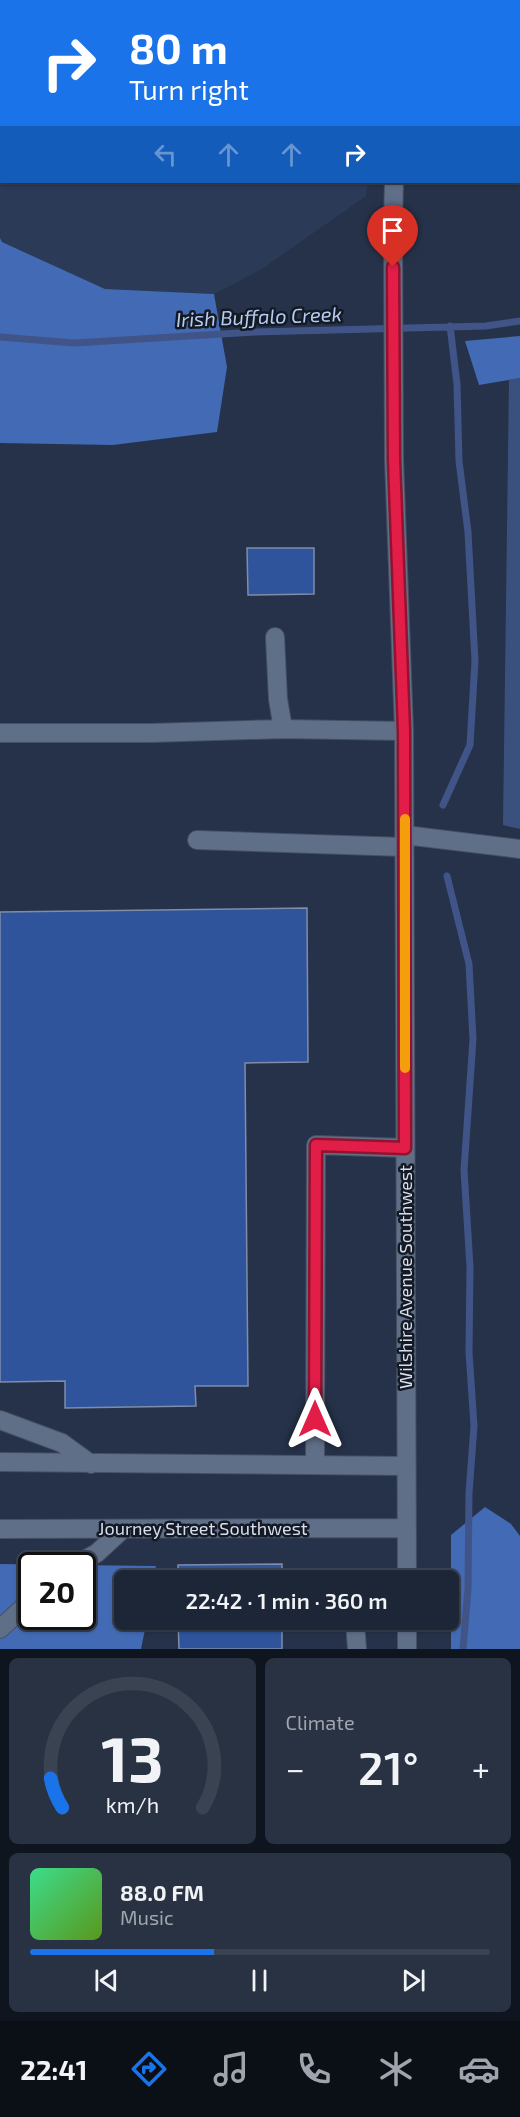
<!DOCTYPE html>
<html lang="en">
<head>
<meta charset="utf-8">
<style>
	:root { --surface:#1c2637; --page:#293242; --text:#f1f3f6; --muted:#a0a5ad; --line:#3a4352; --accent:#1a73e8 }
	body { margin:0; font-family:"Exo 2",sans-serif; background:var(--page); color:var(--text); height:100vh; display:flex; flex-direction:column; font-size:22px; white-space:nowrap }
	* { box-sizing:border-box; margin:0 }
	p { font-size:20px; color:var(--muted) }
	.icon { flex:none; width:33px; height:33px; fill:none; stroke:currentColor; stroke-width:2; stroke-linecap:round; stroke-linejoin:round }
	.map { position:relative; height:1649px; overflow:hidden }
	.panel { display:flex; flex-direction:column; gap:9px; padding:9px; background:#0f151e; flex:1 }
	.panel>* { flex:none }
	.top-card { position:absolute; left:0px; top:0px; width:520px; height:183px; box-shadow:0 2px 4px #0004,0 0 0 2px var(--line); background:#1a73e8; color:#fff; overflow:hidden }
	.speed { position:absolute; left:18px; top:1552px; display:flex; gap:12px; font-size:30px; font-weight:700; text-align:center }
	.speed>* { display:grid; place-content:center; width:78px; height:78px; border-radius:50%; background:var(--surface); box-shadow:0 2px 4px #0004,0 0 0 2px var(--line); line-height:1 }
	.speed .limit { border:3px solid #111; border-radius:9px; background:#fff; color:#111 }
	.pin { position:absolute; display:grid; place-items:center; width:51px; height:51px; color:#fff; margin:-62px -26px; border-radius:50% 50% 50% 0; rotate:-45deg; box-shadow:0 0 6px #0007 }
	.pin .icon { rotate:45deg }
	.me { position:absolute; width:66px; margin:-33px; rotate:0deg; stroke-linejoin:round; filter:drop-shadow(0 0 4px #0008) }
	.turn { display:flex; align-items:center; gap:21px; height:126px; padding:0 30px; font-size:27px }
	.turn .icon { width:78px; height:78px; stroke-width:2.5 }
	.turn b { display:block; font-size:42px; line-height:51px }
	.lanes { display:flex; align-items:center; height:57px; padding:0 30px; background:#0003; justify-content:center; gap:30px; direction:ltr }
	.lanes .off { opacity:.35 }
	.big { font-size:45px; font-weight:600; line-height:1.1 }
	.panel .tile { flex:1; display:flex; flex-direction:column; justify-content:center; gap:9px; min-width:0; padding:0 21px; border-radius:9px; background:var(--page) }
	.panel .dial { align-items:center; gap:0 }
	.dial svg { height:156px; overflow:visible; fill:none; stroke:var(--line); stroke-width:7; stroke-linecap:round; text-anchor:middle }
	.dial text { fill:var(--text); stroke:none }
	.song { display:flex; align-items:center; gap:18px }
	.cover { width:72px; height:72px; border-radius:9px; background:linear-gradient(135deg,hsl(150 70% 55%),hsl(90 70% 35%)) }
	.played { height:6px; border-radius:3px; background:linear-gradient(90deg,var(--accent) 40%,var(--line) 40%) }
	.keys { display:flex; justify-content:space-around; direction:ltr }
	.heat { display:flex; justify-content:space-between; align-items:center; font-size:33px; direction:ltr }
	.panel .tiles { flex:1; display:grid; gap:9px; grid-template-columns:1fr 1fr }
	.tile:last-child { grid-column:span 2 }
	.trip { position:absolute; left:114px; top:1570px; width:345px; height:60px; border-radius:9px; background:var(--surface); box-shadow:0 2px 4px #0004,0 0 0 2px var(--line); font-weight:600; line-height:60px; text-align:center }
	.menu { display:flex; height:96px; justify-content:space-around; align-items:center; background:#0b0f16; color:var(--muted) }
	.menu .icon { width:42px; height:42px }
	.menu .on { color:var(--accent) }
	.menu b { font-size:27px; color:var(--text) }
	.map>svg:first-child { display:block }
</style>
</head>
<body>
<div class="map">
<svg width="520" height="1649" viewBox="0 0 520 1649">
	<rect width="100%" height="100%" fill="#263249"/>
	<!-- built -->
	<path fill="#2b3a57" d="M0,0H388V2H2V182H368L366,196L262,269L214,294L105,289L2,242L0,238Z"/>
	<!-- green -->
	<path fill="#3a517e" d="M520,378V829L503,825L509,380Z"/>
	<!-- forest -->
	<path fill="#436ab4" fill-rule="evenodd" d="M0,238L2,242L105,289L214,294L227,367L217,432L113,445L0,443Z
		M520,336V378L479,385L465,341Z
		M485,1507L511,1524L520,1536V1649H451V1535Z
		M0,1564L156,1566L153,1581H124V1620H147L141,1649H0ZM32,1566H82V1617H32Z"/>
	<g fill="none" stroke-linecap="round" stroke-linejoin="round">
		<!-- stream -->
		<path stroke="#405488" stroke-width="7" d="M0,337L74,343L255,332L486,326L520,321
			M443,805L470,745L475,661L468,532L459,461L457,384L450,326
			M447,876L469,964L473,1039L464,1170L470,1267L469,1352L474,1426L469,1493L468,1589L463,1649"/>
	</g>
	<!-- building -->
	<path fill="#2f549c" stroke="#7e8da8" stroke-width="1.5" d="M222,0H290V2H222Z
		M0,4H2V70H0Z
		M247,548H314V594L248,595Z
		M307,908L308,1062L245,1063L248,1386H195L196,1406L65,1408V1381L0,1382V912Z
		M282,1564V1581H178V1565Z
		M178,1620H282V1649H179Z"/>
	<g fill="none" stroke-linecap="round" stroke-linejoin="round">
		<!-- minor casing -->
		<g stroke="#465064" stroke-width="20">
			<path id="minor" d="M330,2V0
				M411,2V0
				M394,182L393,224L394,459L404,731L407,1581
				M275,637L278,699L283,729L404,731
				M0,733H151L283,729
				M405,835L520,849
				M197,840L404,847
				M0,1420L62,1443L91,1464
				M0,1462L406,1466
				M315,1465L316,1145L405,1148
				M0,1529L406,1528
				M74,1566L97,1553L123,1529
				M407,1620V1649
				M355,1622L357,1649
				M0,1629L32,1599"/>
		</g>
		<!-- minor -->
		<use href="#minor" stroke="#606f88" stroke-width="18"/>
	</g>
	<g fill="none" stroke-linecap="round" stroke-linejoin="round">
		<!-- route casing -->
		<g stroke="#92132f" stroke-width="15">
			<path id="route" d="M315,1419L316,1145L405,1148L404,731L394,459L393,267"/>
		</g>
		<!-- route -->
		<use href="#route" stroke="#e11d48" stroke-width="10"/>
		<!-- slow -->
		<path stroke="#f59e0b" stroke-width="10" d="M405,819V1068"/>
	</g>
	<g text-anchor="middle" stroke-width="5" stroke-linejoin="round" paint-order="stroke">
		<!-- street labels -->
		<g font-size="18" fill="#d7dfee" stroke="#141a24">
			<text transform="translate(406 1277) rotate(-90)" y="6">Wilshire Avenue Southwest</text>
			<text x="203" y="1535">Journey Street Southwest</text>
		</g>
		<!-- water labels -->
		<g font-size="20" font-style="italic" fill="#b6ccf5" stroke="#141a24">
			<text transform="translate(259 317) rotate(-2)" y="7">Irish Buffalo Creek</text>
		</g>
	</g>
</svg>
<div class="speed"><div class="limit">20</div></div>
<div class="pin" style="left:393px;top:267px;background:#d93025"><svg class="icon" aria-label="arrive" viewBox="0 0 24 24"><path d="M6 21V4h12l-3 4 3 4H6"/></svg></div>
<svg class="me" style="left:315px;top:1419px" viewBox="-20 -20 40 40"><path d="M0-17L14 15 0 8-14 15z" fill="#e11d48" stroke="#fff" stroke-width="4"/></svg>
<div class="trip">22:42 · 1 min · 360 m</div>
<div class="top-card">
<div class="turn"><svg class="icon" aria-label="right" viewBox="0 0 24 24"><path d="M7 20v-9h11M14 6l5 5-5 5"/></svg><div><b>80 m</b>Turn right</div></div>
<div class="lanes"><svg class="icon off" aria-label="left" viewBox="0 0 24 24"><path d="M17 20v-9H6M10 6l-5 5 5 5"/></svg><svg class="icon off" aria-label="ahead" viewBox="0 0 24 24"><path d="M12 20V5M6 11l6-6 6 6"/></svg><svg class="icon off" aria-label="ahead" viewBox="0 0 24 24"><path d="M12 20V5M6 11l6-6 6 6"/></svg><svg class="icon" aria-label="right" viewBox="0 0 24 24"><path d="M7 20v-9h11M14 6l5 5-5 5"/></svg></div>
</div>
</div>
<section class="panel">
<div class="tiles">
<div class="tile dial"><svg viewBox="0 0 100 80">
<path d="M14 69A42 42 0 1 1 86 69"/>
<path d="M14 69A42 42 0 0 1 8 54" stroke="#1a73e8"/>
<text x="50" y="56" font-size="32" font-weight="700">13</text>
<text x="50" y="72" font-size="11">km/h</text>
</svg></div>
<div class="tile"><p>Climate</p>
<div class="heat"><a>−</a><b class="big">21°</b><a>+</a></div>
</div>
<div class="tile">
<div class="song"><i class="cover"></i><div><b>88.0 FM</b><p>Music</p></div></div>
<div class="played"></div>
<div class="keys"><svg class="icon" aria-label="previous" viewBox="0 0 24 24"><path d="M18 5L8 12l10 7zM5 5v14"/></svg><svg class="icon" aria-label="pause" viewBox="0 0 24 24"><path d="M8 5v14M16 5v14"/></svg><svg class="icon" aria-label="next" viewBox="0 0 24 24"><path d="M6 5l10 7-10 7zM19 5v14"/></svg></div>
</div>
</div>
</section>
<nav class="menu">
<b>22:41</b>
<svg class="icon on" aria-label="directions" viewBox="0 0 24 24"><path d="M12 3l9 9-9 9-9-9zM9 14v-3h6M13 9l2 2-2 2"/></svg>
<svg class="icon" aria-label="music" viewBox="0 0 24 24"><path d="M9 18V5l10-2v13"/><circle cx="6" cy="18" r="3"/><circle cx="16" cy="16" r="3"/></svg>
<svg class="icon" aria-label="phone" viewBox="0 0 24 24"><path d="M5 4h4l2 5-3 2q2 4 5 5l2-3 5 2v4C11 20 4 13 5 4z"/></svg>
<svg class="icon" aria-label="climate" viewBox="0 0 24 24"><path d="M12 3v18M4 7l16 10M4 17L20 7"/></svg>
<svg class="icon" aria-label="car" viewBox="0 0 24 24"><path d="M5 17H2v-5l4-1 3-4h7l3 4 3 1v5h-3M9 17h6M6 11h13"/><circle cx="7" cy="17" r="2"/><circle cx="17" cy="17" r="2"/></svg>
</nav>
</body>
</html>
